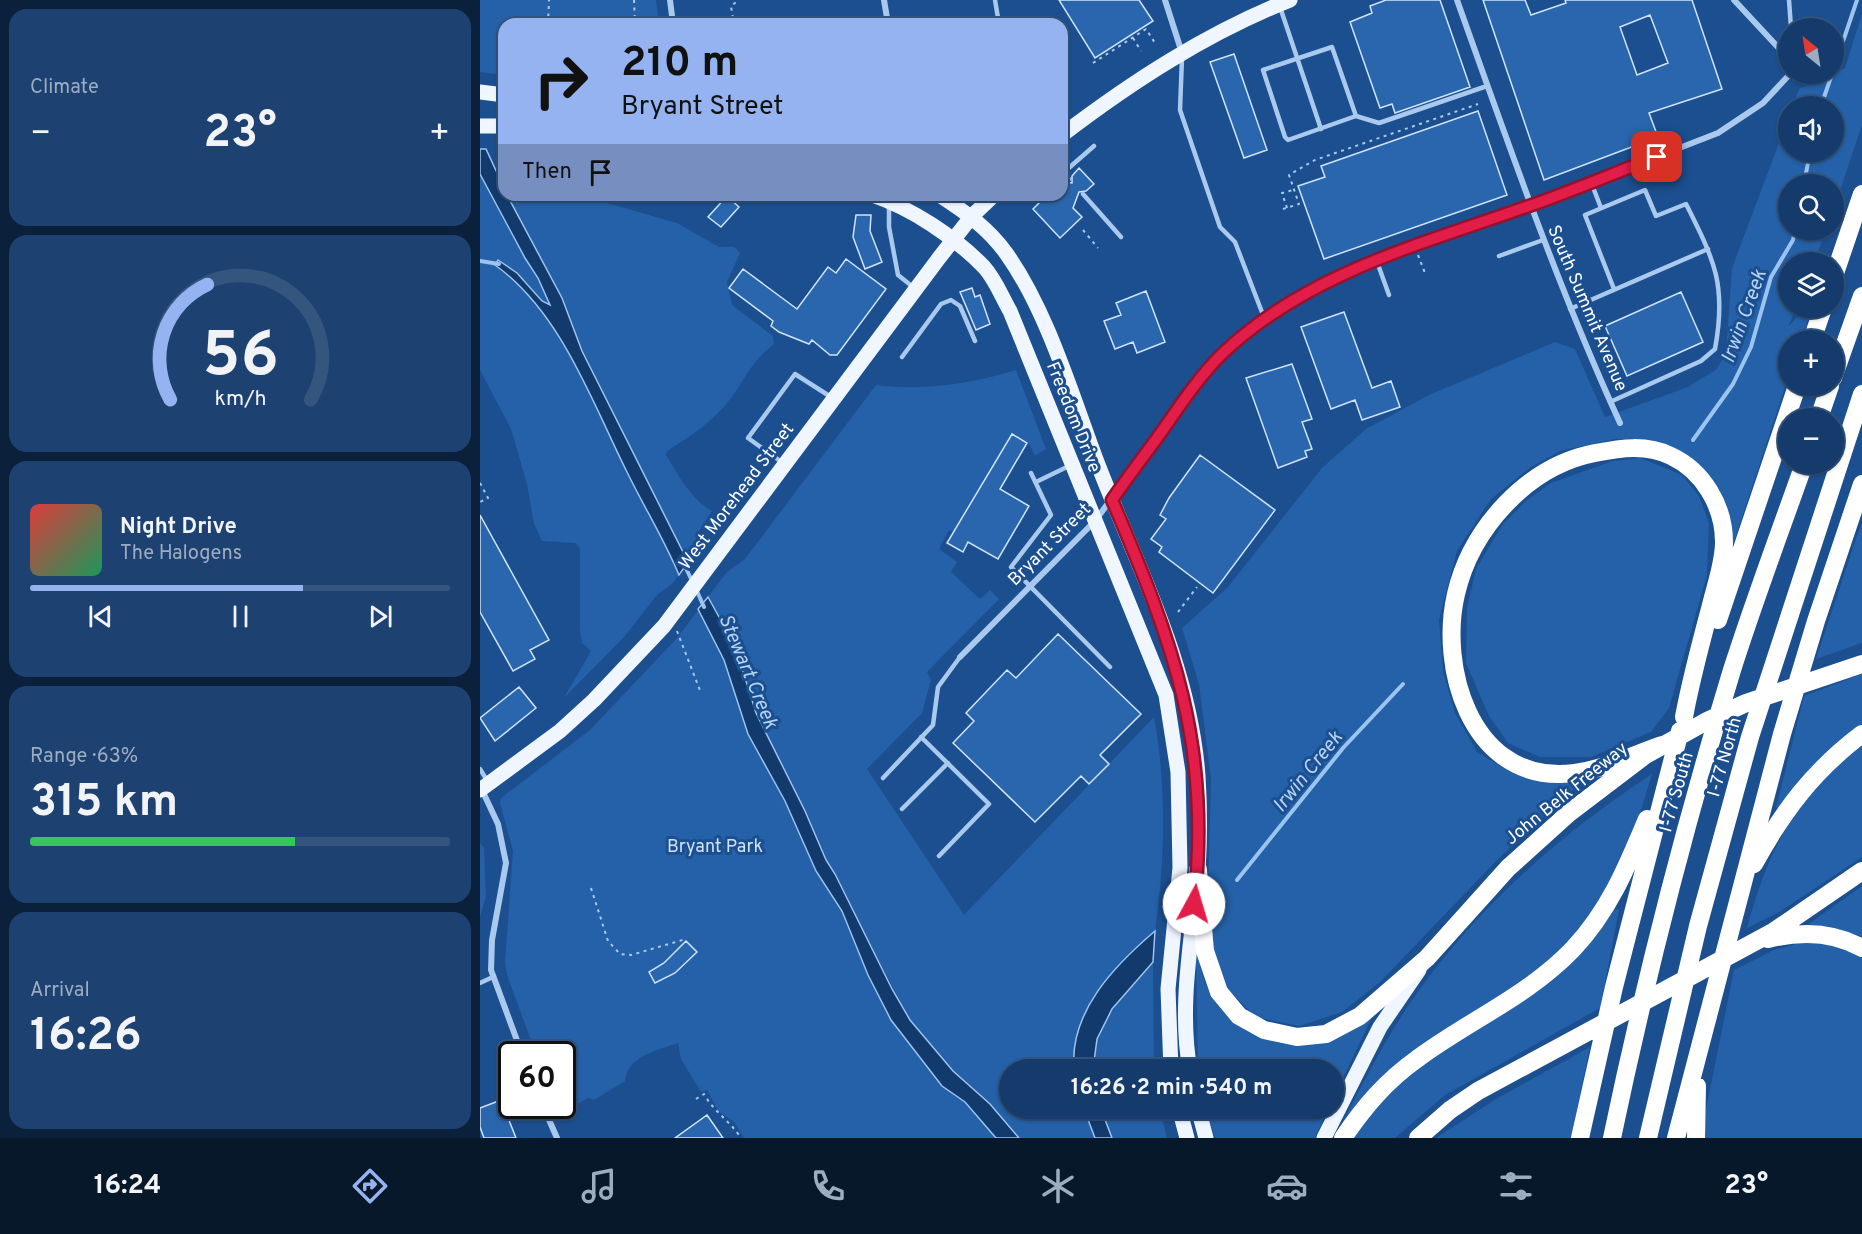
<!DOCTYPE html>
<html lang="en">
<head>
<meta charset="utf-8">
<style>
	:root { --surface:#143b6b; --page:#1d4271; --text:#f1f3f6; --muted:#9dadc1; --line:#33557e; --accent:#95b2f1 }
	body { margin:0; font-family:Overpass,sans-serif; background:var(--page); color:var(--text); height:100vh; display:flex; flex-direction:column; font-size:22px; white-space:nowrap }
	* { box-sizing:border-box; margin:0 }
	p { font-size:20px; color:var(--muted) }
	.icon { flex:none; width:33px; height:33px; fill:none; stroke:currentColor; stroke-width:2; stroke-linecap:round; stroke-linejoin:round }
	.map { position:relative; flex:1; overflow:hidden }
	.panel { display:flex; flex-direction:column; gap:9px; padding:9px; background:#0b203b; width:480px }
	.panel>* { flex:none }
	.top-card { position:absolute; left:18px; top:18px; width:570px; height:183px; border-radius:18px; box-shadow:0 2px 4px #0004,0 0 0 2px var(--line); background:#95b2f1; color:#111; overflow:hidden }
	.needle { width:39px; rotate:330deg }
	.tools { position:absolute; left:1298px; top:18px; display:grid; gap:12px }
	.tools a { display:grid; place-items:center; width:66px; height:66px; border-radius:50%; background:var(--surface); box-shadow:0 2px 4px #0004,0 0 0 2px var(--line); font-size:30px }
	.speed { position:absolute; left:18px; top:1041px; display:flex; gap:12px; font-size:30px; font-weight:700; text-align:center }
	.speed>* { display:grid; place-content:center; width:78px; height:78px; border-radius:50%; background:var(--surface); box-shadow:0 2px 4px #0004,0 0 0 2px var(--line); line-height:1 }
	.speed .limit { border:3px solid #111; border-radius:9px; background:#fff; color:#111 }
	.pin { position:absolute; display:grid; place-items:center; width:51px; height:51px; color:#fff; margin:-26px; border-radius:12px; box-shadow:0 3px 9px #0006 }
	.me { position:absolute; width:66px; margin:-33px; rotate:6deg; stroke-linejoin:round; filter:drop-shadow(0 0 4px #0008) }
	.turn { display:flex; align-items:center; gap:21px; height:126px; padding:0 24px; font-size:27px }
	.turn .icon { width:78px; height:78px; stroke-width:2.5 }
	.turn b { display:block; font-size:42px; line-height:51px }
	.then { display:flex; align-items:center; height:57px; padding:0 24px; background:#0003; gap:12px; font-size:22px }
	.big { font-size:45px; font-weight:700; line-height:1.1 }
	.panel .tile { flex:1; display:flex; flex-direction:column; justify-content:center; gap:9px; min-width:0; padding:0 21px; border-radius:18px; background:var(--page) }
	.panel .dial { align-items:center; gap:0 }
	.dial svg { height:156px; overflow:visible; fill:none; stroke:var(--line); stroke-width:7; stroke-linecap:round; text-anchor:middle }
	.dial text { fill:var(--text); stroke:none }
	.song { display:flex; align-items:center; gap:18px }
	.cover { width:72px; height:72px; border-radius:9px; background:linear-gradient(135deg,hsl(0 70% 55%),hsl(150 70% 35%)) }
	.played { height:6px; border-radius:3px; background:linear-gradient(90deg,var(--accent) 65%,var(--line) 65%) }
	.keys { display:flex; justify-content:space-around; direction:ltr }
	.heat { display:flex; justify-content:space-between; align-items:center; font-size:33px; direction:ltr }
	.charge { height:9px; border-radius:4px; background:linear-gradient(90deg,#34c759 63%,var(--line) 0) }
	.trip { position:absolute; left:519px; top:1059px; width:345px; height:60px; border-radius:30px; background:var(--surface); box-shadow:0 2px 4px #0004,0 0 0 2px var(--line); font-weight:700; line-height:60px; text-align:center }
	.dock { display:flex; height:96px; justify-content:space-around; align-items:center; background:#08182b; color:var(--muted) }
	.dock .icon { width:42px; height:42px }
	.dock .active { color:var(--accent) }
	.dock b { font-size:27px; color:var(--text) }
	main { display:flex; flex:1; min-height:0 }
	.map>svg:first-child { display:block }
</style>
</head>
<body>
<main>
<section class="panel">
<div class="tile"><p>Climate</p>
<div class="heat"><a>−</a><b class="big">23°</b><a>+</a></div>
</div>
<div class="tile dial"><svg viewBox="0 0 100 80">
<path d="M14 69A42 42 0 1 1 86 69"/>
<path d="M14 69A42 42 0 0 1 33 10" stroke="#95b2f1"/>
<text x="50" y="56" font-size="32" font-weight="700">56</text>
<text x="50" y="72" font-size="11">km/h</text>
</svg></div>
<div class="tile">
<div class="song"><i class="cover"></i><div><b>Night Drive</b><p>The Halogens</p></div></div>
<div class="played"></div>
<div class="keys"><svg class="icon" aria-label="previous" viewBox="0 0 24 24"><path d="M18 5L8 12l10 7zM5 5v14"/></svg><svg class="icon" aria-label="pause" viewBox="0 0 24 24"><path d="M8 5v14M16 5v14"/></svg><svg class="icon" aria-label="next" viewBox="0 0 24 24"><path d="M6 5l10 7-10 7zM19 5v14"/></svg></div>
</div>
<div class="tile"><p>Range · 63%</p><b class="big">315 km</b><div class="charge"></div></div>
<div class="tile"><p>Arrival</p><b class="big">16:26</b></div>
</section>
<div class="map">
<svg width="1382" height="1138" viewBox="0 0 1382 1138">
	<rect width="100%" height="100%" fill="#1b4f8f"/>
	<!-- green -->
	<path fill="#2461a8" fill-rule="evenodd" d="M0,0H176L179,24H24V75L0,72Z
		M1382,14V125L1353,212V184H1308V230H1346L1334,262H1308V308H1316L1308,327L1325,308H1332L1321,340H1308V378L1252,548L1246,508L1176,442L1159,439H1135L1080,451L1051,467L1011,499L977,551L959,620L963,671L975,713L997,752L1032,773L1052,778L1104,779L1019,858L900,982L862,1012L819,1026L775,1017L747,988L733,951L728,895L731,779L719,684L702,628L748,587L842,468L886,429L949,395L1075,342L1095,349L1125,417L1208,387L1237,369L1246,352L1252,268L1308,119V152H1353V106H1313L1319,89L1365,68Z
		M0,174L45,258L58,278L70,305L62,301L37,273L15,265L49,296L82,338L185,541L199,575L192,584L177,595L144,637L84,698L111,651L102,643L100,631V549L96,543L62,541L54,524L47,484L31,429L0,370Z
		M27,195H109L113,199L197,223L239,247H254L260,253L247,282L252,305L293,336L294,344C271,362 267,376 251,398C235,420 210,437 187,451L186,455C199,476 211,499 232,511L217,534L212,557L208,562L102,351L82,298Z
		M536,370L566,449L555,456L549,443L532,434L474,532L469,530L459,549L477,562L471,572L500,599L510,590L519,599L447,672L451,680L442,713L387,769L484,915L674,717C687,788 685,860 675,931L649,953L622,984L593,1055L594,1069L530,1070V1108L604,1109L615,1138H264L254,1122L238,1111L227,1090L221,1092L201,1059L198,1043C177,1051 148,1055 145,1081L114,1100L108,1098L94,1106L83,1102L82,1054H56L27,975L25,963L33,851L20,803L21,798L110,730L197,638L247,572L265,559L396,385C444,391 490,384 536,370ZM401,965L430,1020L445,1062L411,1020L388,975Z
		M1160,458L1202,475L1219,496L1229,523L1227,575L1189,708L1171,732L1111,757H1060L1028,743L1009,716L986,663L987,608L996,569L1023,524L1047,500L1071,483L1133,461Z
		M1382,524V643L1336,659L1377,536Z
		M1382,674V727L1341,757L1299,808H1296L1324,696Z
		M1382,744V857L1299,912L1267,928C1289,845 1316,799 1382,744Z
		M1172,774L1152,840L1128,894L1100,933L1067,965L860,1127C886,1078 911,1027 945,982C1007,899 1086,830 1172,774Z
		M0,843L4,848L6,896L0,917Z
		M1382,886V937L1348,926H1326Z
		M1135,909L1139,910L1120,1008L965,1095L915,1138H870L908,1091L1121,928Z
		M1319,943C1342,943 1362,944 1382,958V1138H1223L1222,1129L1254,970L1294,950Z
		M716,951C720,964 723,979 729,991C736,1006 750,1019 763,1028C806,1057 852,1044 892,1017L854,1097V1070L718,1069Z
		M673,962L674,1069H613C610,1027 647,991 673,962Z
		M1110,1047L1091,1138H956L1016,1099Z
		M621,1109H680L687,1138H632Z
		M726,1109H848L835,1138H735Z"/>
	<!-- water -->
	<path fill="#123a6d" stroke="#9cc4f0" stroke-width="1.5" d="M0,149H6L24,188V195H27L82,298L102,351L208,562L199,575C184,539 164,507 147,472C112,402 81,312 15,265L18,260L37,273L62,301L70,305L58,278L45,258L0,174Z
		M228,597L255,646L276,713L325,811L346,860L355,874L412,989L430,1020L473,1071L510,1104L539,1138H516L485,1102L462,1086L411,1020L388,975L362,911L336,871L305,801L268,734L244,660L218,609Z
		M675,931L673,962L632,1009L617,1039L613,1069H594C589,1012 635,965 675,931Z
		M604,1109H621L632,1138H615Z"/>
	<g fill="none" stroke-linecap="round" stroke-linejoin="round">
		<!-- stream -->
		<path stroke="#9cc4f0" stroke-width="4" d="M1353,71L1377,0
			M1341,106L1352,74
			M1324,184L1330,152
			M0,261L19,264
			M1213,440L1253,384L1271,347L1291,277L1313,240L1315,230
			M203,562L213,583
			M216,589L224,607
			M757,880L863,748L923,684"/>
	</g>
	<!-- building -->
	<path fill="#2a66ad" stroke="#cfe3fa" stroke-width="1.5" fill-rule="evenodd" d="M579,0H659L673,21L615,58Z
		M906,0H960L990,87L915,113L912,104L900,108L870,22L892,13L890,6Z
		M1003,0H1045L1051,15L1086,3L1085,0H1212L1242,89L1169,113L1178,137L1064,180ZM1170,15L1188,63L1157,75L1140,27Z
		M754,54L787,150L764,158L730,62Z
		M998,111L1027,195L844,259L818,186L845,177L841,166Z
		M599,168L614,184L606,191L599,192L593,208L602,217L580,238L553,209L560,202L553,195H582V185L585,182L592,183V176Z
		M247,196L259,207L241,227L228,217Z
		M376,215H391L390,231L402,262L385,269L373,237Z
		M366,259L406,289L357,355H350L332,340L329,344L299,332L291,326L293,321L249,288L263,269L317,309L348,267L356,273Z
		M492,288L495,297L500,295L510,324L496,330L480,292Z
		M666,291L685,342L657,353L653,342L635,349L624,321L641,315L636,303Z
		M1201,292L1223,342L1147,376L1125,326Z
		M864,312L892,388L911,381L920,407L882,420L875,400L851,409L821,327Z
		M812,364L832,419L822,422L832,449L825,451L827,457L798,468L766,378Z
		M532,434L547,443L520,489L549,506L518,559L488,542L483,552L467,543Z
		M720,455L795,510L733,593L679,552L682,547L671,539L686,519L680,515L689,498Z
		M0,515L69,640L50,650L55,659L33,671L0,612Z
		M578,634L661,714L620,755L629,764L609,784L601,776L555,822L473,743L494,721L486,713L527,670L536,678Z
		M39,687L56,708L15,741L0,718Z
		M206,941L217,952L195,973L175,983L169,972L184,963Z
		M21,1100L36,1138H4L0,1127V1108Z
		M227,1115L243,1138H195Z"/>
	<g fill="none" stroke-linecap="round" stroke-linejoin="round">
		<!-- path -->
		<path stroke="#a9c9ee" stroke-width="2" stroke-dasharray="3 4.5" stroke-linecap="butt" d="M154,0L155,24
			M253,18L251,6L259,0
			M68,24L69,0
			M653,38L661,51
			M613,63L666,29L675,43
			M807,208L802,193L813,190
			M803,209L819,204L809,175L835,160L998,104
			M603,230L618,248
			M938,255L945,273
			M0,483L8,498L0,502
			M698,612L717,587
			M197,631L221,693
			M111,888L128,941L140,954L151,955L206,939
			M216,1099L224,1094C234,1112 250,1121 261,1138"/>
		<!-- lane -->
		<path stroke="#a9c9ee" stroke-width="4.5" d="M515,0L519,24
			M1309,0L1311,28
			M800,7L841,129
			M702,58L700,110L740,227L755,242L785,320
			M876,116L852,47L783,70L805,137L808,140L876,116L899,123L1007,86
			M589,179L583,173L614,146
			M1111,182L1121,208
			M603,194L641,237
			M409,205V227L418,275L433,287
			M1019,256L1063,240
			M896,259L909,295
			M1090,309L1228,249
			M422,357L461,304L471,300L480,306L495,341
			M1130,402L1221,361L1235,349C1247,284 1234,260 1206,204L1176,216L1165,190L1105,215L1134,289
			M303,463L268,438L315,374L351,397
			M551,473L571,515L531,567L630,667
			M556,482L591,465
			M441,737L509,804L459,856
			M0,769L8,782
			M403,778L453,725L458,687L480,657
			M422,809L468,763
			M0,983L13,977"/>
		<!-- street -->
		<path stroke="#a9c9ee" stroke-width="6" d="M190,0L193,24
			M404,0L408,24
			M685,0L702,53
			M977,0C1028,143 1077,285 1140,423
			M1254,0L1308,58
			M480,657L615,521L718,381L741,356L773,328L847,282L891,261L1050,206L1238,133L1283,103L1310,74
			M2,790L18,824L26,863L12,940L11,970L42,1054
			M63,1106L77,1138"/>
		<!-- primary -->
		<path stroke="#f0f6ff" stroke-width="15" d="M0,92L24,95
			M0,126H24
			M582,135C653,81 727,33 810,0
			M392,195C431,208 475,237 504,267C515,279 522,297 530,311L686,695L698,772L700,868L688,989L691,1070
			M459,195C484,211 508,228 526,253C567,310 592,396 617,462C656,564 710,664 718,776C720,807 720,840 718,871C713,936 698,1004 710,1070
			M0,790L80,731L114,700L184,626L459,258L492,216L514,195
			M699,1108L707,1138
			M718,1108L726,1138
			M844,1138L900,1027L939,970"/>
		<!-- highway -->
		<path stroke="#fff" stroke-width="18" d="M1353,279L1382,194
			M1332,340L1343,308
			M1353,378L1382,296
			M1339,418L1350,386
			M1238,620L1317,386
			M1182,745C1150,756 1114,774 1080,774C990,775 959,667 976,594C991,529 1047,466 1115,453C1141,448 1166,444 1191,456C1223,471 1244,506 1244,542C1244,563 1236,584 1231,605C1221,642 1211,679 1204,717
			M1274,864C1303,811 1333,771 1382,734
			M718,870L725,951L739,992L759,1016L784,1030L817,1037L846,1034L880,1016L947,958L1028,868L1089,813L1164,756L1225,722L1266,703L1382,664
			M1288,939C1320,931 1352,931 1382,948
			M863,1138C884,1107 906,1081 937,1059C988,1021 1048,996 1093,949C1129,911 1147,867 1167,819
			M938,1138L970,1110L998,1091L1293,932L1382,871
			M1100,1138L1134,987L1200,731
			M1132,1138C1165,981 1205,824 1252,670C1274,601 1300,532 1324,464
			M1168,1138L1218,926L1270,737L1382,394
			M1196,1138L1302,734L1336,621L1382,484
			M1216,1138L1217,1086"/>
	</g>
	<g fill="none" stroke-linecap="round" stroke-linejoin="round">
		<!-- route casing -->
		<g stroke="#92132f" stroke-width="15">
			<path id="route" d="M714,904C732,747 693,642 632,500C647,478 664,456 680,434C699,407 717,379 741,355C826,273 942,244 1049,206C1092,191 1134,173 1177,157"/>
		</g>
		<!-- route -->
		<use href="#route" stroke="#e11d48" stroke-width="10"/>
	</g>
	<g text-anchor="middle" stroke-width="6" stroke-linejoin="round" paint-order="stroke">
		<!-- street labels -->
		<g font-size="18" fill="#fff" stroke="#1b4f8f">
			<text transform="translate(1108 308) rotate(67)" y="6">South Summit Avenue</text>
			<text transform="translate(594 417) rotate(68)" y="6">Freedom Drive</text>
			<text transform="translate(256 496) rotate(-53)" y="6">West Morehead Street</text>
			<text transform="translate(569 544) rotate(-45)" y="6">Bryant Street</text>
			<text transform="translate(1244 757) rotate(-74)" y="6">I-77 North</text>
			<text transform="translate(1196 792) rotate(-74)" y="6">I-77 South</text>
			<text transform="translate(1086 793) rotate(-39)" y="6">John Belk Freeway</text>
		</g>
		<!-- park labels -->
		<g font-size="18" fill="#cfe3fa" stroke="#1b4f8f">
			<text x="235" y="852">Bryant Park</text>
		</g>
		<!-- water labels -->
		<g font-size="20" font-style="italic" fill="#b5d3f5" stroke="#1b4f8f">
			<text transform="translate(1263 316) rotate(-70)" y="7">Irwin Creek</text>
			<text transform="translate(269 671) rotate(67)" y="7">Stewart Creek</text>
			<text transform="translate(827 771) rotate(-51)" y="7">Irwin Creek</text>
		</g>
	</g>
</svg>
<div class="tools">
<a><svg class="needle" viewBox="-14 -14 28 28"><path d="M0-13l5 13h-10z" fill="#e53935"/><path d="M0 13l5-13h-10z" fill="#9dadc1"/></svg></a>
<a><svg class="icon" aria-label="sound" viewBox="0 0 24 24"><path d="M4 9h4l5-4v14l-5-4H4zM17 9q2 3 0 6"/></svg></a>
<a><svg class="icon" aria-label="search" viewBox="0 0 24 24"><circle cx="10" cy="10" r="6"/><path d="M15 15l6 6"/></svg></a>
<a><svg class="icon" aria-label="layers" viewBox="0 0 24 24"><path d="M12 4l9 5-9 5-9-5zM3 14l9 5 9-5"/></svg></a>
<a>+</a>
<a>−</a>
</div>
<div class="speed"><div class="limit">60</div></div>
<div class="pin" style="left:1177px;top:157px;background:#d93025"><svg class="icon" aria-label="arrive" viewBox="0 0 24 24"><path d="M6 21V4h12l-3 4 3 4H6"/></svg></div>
<svg class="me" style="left:714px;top:904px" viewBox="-20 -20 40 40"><circle r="19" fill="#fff"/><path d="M0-13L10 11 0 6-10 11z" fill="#e11d48"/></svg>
<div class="trip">16:26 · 2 min · 540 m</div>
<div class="top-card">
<div class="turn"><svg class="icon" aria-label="right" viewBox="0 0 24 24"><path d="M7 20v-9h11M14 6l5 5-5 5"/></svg><div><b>210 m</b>Bryant Street</div></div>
<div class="then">Then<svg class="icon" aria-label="arrive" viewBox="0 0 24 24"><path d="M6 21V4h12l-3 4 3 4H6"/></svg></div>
</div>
</div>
</main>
<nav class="dock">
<b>16:24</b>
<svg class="icon active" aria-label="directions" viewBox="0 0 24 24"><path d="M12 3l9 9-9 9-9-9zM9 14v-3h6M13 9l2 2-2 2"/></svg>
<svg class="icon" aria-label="music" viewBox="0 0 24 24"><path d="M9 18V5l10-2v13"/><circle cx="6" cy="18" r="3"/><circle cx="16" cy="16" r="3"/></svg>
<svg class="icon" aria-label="phone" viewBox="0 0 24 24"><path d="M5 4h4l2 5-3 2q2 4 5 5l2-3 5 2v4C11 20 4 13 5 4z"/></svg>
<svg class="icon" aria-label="climate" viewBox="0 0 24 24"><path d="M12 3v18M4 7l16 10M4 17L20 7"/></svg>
<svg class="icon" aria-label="car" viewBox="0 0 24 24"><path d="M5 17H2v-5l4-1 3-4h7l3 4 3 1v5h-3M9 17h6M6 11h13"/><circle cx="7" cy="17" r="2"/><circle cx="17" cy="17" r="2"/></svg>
<svg class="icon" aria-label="filters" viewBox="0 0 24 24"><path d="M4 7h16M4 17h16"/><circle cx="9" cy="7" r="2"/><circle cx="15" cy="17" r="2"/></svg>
<b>23°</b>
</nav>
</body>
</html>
